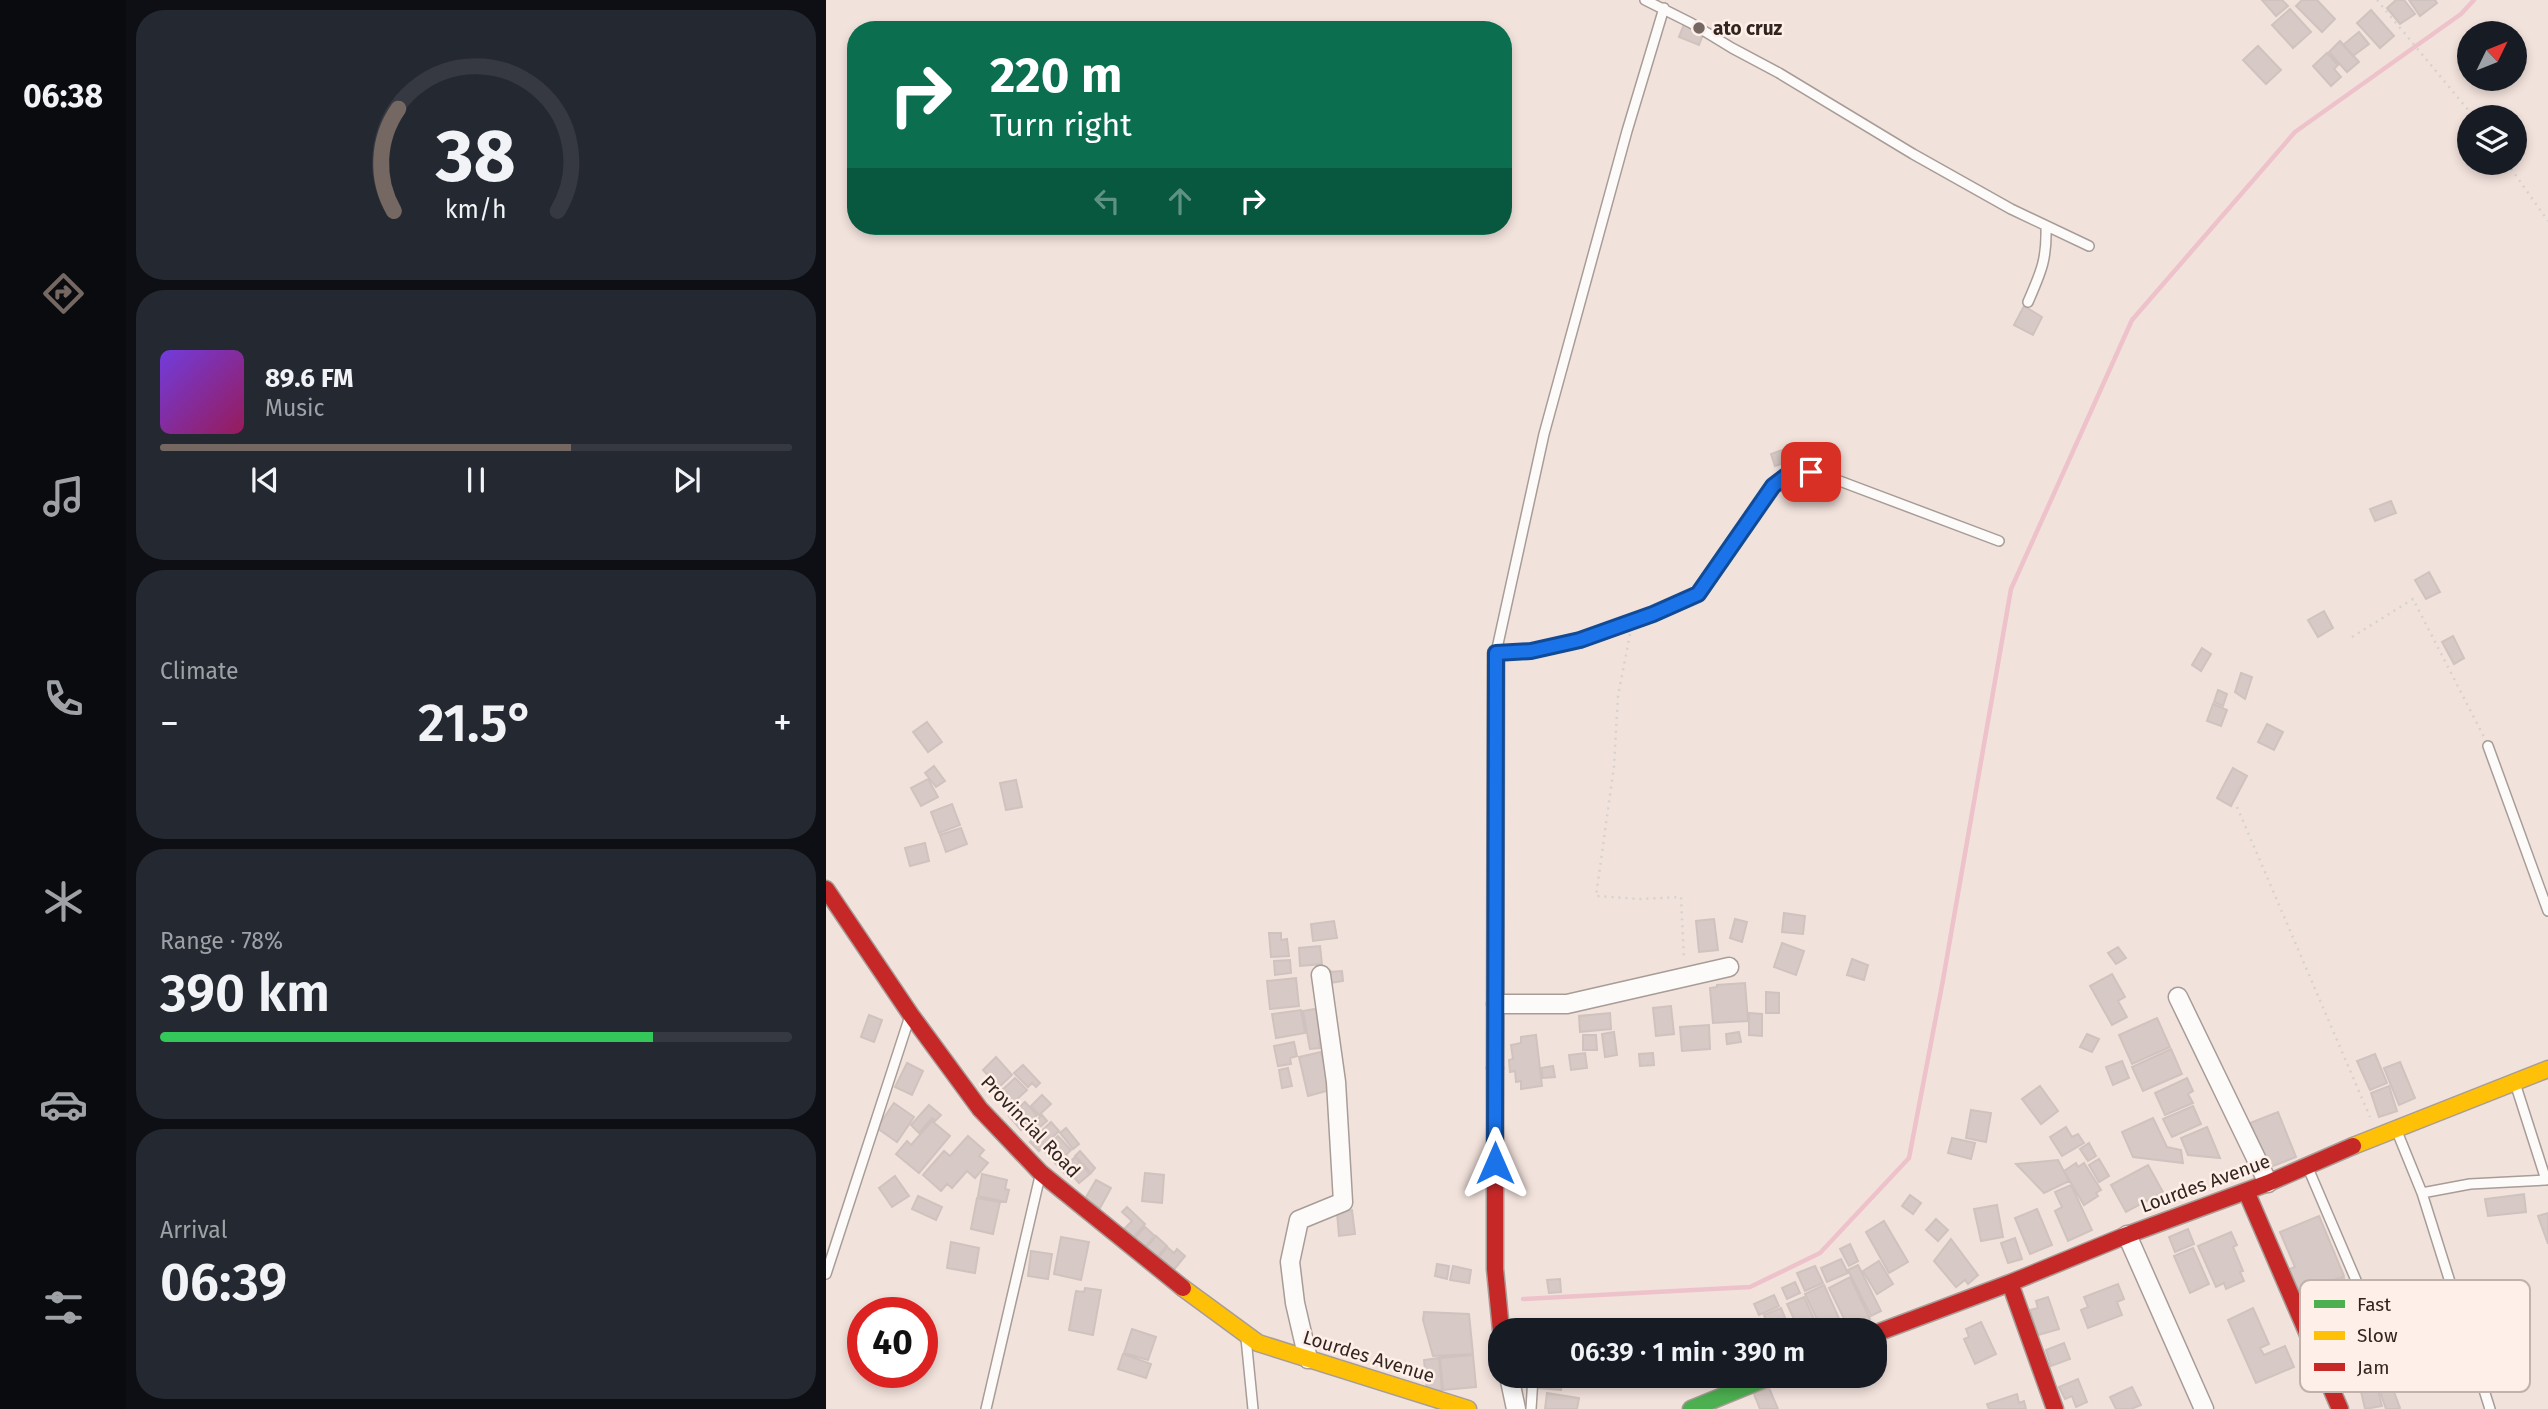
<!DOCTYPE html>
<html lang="en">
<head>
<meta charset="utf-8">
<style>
	:root { --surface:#171b24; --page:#242831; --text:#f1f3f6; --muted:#9ea1a6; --line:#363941; --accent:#756762 }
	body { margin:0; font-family:"Fira Sans",sans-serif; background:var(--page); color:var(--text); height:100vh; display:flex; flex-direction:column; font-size:26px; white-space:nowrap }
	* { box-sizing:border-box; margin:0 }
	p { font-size:23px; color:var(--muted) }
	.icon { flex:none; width:38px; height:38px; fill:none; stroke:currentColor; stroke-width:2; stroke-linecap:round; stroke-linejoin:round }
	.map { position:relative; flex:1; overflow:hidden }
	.drawer { display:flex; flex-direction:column; gap:10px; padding:10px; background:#0d0f14; width:700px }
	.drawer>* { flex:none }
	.top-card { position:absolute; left:21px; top:21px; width:665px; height:214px; border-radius:28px; box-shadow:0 4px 10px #0003; background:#0b6e4f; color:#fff; overflow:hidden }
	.needle { width:46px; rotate:47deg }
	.buttons { position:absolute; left:1631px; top:21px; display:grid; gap:14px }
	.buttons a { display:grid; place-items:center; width:70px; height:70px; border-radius:50%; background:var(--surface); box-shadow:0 4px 10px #0003; font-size:35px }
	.speed { position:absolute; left:21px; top:1297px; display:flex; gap:14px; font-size:35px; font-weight:700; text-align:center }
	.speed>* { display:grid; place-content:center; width:91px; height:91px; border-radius:50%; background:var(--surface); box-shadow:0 4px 10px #0003; line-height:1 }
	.speed .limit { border:10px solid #d22; background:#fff; color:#111 }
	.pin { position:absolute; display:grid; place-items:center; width:60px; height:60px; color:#fff; margin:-30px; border-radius:14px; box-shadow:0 4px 10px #0006 }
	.me { position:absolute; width:77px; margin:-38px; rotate:0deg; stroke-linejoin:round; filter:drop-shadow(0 0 5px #0008) }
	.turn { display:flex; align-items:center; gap:24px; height:147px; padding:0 28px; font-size:32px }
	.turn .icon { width:91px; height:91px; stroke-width:2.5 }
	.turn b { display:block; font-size:49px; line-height:60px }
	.lanes { display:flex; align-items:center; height:66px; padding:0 28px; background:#0003; justify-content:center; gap:35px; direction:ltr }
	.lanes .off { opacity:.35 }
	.big { font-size:52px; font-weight:600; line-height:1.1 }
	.drawer .tile { flex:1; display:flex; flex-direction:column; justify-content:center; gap:10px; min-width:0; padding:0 24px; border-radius:28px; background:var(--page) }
	.drawer .dial { align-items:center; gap:0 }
	.dial svg { height:182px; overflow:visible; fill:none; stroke:var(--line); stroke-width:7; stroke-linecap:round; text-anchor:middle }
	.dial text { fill:var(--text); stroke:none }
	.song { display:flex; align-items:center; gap:21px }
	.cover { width:84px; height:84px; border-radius:10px; background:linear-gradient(135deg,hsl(260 70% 55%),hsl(330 70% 35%)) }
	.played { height:7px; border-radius:4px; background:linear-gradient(90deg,var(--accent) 65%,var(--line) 65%) }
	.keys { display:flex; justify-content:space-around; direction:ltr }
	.heat { display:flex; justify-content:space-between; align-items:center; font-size:38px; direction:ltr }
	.charge { height:10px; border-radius:5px; background:linear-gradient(90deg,#34c759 78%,var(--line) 0) }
	.trip { position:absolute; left:662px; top:1318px; width:399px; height:70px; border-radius:28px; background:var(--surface); box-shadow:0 4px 10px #0003; font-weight:600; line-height:70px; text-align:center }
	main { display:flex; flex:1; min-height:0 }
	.menu { display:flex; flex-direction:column; width:126px; justify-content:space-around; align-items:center; background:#090b0e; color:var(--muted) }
	.menu .icon { width:49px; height:49px }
	.menu .selected { color:var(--accent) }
	.menu b { font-size:32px; color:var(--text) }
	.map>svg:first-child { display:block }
</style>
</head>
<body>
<main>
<nav class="menu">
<b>06:38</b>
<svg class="icon selected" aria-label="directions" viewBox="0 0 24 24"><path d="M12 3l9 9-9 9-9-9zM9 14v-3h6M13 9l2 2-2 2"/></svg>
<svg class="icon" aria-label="music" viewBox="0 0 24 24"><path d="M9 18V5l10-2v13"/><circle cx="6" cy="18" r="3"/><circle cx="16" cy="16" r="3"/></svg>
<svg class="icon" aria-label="phone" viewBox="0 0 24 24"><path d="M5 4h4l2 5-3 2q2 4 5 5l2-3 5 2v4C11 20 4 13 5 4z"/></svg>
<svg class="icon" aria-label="climate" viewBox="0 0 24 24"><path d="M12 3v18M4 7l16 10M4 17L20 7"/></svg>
<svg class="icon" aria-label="car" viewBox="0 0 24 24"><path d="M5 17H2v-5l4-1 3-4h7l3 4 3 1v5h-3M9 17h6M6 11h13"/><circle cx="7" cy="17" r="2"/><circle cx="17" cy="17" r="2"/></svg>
<svg class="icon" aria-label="filters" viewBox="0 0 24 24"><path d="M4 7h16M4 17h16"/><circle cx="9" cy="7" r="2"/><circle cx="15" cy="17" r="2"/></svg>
</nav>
<section class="drawer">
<div class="tile dial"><svg viewBox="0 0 100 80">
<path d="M14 69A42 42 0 1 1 86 69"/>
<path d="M14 69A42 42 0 0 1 16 24" stroke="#756762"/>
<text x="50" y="56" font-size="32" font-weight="700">38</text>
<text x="50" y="72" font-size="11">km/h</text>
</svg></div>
<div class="tile">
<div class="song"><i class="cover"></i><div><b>89.6 FM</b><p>Music</p></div></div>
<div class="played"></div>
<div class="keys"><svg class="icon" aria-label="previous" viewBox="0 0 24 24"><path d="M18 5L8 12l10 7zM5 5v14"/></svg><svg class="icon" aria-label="pause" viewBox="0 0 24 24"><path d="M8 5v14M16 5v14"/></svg><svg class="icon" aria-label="next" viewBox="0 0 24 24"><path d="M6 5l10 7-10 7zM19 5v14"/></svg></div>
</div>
<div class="tile"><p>Climate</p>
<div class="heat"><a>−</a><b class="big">21.5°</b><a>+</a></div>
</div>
<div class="tile"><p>Range · 78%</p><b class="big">390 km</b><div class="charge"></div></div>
<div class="tile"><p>Arrival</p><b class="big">06:39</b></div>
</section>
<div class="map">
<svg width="1722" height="1409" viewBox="0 0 1722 1409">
	<rect width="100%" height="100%" fill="#f2e2dc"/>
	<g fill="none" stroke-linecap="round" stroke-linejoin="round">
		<!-- stream -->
		<path stroke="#edc2ca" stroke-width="4.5" d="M697,1299L924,1287L994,1253L1083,1158L1117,980L1185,589L1306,320L1469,132L1635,14L1648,0"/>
	</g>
	<!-- building -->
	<path fill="#d7c9c5" stroke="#d0c2be" stroke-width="2" d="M1436,0H1456L1462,6L1450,16Z
		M1476,0H1491L1509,19L1496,32L1470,6Z
		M1570,0H1578L1589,14L1574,24L1561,8Z
		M1583,0H1609L1611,3L1594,16Z
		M1464,9L1485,32L1467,48L1446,25Z
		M1545,10L1568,36L1554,48L1531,23Z
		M858,24L878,32L873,45L853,37Z
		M1533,32L1543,44L1527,56L1517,45Z
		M1514,41L1533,62L1521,72L1503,52Z
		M1432,46L1455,70L1440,84L1417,60Z
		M1501,53L1512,65L1508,69L1515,77L1505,86L1487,66Z
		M1198,306L1216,317L1207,335L1188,325Z
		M959,449L964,461L949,466L945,454Z
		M1565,501L1570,513L1549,521L1544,509Z
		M1603,572L1614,592L1600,599L1589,580Z
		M1498,611L1507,628L1492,637L1482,620Z
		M1627,636L1638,658L1628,664L1616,642Z
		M1376,648L1385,654L1375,671L1366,665Z
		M1415,673L1426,677L1419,699L1409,692Z
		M1392,690L1401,694L1397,706L1388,702Z
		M1387,704L1401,710L1395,726L1381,721Z
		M101,722L116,742L102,752L87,732Z
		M1441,724L1457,732L1448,750L1432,742Z
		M108,766L119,781L110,787L99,773Z
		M1407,768L1421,776L1405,806L1391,798Z
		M102,779L112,797L95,806L85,788Z
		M190,780L196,807L180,810L174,783Z
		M126,804L134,825L113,833L105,812Z
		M135,828L141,844L120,852L114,835Z
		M99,843L103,861L84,866L79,848Z
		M958,913L979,916L977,934L956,932Z
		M888,919L892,950L873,952L870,921Z
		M909,919L921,922L916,942L904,938Z
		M508,921L511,938L487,941L485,924Z
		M443,933H455V940L461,939L463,956L445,957Z
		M956,943L978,951L970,975L948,967Z
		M494,946L496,964L474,966L473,948Z
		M1292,947L1300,958L1290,964L1282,953Z
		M1026,959L1042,965L1038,980L1021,975Z
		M464,960L465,973L449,975L448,961Z
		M516,971L517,981L504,983L502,972Z
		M1286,974L1299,997L1292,1001L1301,1017L1286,1025L1264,986Z
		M470,978L473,1006L444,1009L441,981Z
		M919,983L922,1021L887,1023L884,988L891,987V985Z
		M940,992L953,993V1013H940Z
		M845,1006L848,1034L830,1036L827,1008Z
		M494,1008L500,1040L493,1042L494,1048L484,1049L477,1011Z
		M475,1010L479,1033L450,1038L446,1014Z
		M784,1013L785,1029L754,1032L753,1016Z
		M923,1013L936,1014V1036L923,1035Z
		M43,1015L56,1020L48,1042L35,1037Z
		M1331,1018L1344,1047L1306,1064L1293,1035Z
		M883,1025L884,1049L856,1051L854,1027Z
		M788,1032L791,1055L779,1057L776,1034Z
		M913,1032L915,1042L901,1044L900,1034Z
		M1261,1034L1273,1039L1266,1052L1254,1047Z
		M710,1035L716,1086L695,1089V1081L690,1082L689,1071L684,1072L683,1060L687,1059L685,1045L695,1043V1037Z
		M757,1035H770L771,1050H757Z
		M468,1042L471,1056L464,1058L465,1064L452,1066L448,1046Z
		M1345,1049L1356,1074L1317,1091L1306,1067Z
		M495,1052L504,1090L482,1096L473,1057Z
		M759,1053L761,1068L745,1070L743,1055Z
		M827,1053L828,1065L814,1066L813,1054Z
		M1549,1054L1561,1083L1544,1090L1531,1061Z
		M170,1057L186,1075L173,1087L157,1070Z
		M1296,1061L1303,1078L1287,1085L1280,1067Z
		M1574,1062L1589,1098L1573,1105L1558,1068Z
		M81,1063L97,1071L86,1095L69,1087Z
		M197,1065L214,1083L210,1087L206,1083L202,1087L188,1073Z
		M727,1066L729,1077L717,1078L715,1068Z
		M462,1068L466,1086L456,1088L453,1070Z
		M189,1078L201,1090L187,1103L175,1091Z
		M1361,1078L1367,1091L1362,1094L1367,1103L1339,1115L1329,1093Z
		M1214,1086L1232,1111L1215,1124L1196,1099Z
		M1563,1086L1571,1111L1553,1117L1545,1093Z
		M216,1095L225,1104L213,1115L205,1106Z
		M199,1102L211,1115L195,1130L183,1116Z
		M68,1103L88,1117L71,1142L51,1128Z
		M103,1105L115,1115L109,1121L106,1118L93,1133L85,1125Z
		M1367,1106L1375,1124L1346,1137L1337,1119Z
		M1145,1110L1165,1113L1160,1142L1140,1138Z
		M1452,1112L1470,1157L1442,1168L1424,1123Z
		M216,1115L221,1121L204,1136L199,1131Z
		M1327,1118L1341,1147L1355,1150L1357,1163L1307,1157L1296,1132Z
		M106,1121L124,1136L93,1173L70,1154L81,1141L85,1145Z
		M225,1122L233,1131L213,1151L204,1142Z
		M1240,1127L1246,1137L1252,1134L1258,1143L1236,1156L1224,1137Z
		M1381,1127L1394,1158L1362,1155L1355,1138Z
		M240,1128L253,1144L247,1149L234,1133Z
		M142,1136L158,1150L153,1156L162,1163L149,1178L141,1171L126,1188L121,1184L115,1191L97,1175L118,1151L124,1156Z
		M232,1136L245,1150L240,1155L245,1161L249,1157L264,1174L253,1183L247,1176L244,1179L217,1150Z
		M1126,1138L1149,1143L1145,1159L1122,1153Z
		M1263,1143L1270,1156L1262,1161L1254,1149Z
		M254,1151L269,1168L265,1173L249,1156Z
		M1273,1159L1283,1176L1273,1182L1263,1165Z
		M1232,1160L1243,1181L1218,1193L1190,1164Z
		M1250,1163L1252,1167L1258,1163L1275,1190L1270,1193L1272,1196L1258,1205L1238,1171Z
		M1322,1165L1337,1192L1300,1212L1285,1185Z
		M319,1173L338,1175L336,1203L316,1201Z
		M156,1174L181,1180L179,1189L183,1190L180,1202L152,1196Z
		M69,1176L83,1196L66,1207L53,1188Z
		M270,1180L285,1188L274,1208L259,1199Z
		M1245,1185L1266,1230L1242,1241L1229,1211L1236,1207L1229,1192Z
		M1698,1194L1700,1212L1662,1216L1659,1199Z
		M1084,1195L1095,1203L1087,1214L1076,1206Z
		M92,1196L116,1207L110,1220L86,1209Z
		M151,1198L174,1202L167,1234L145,1229Z
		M1171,1205L1177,1237L1155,1241L1148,1209Z
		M301,1207L319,1224L307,1238L298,1229L306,1221L296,1212Z
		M1211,1209L1226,1245L1204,1254L1189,1218Z
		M526,1210L529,1234L513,1236L511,1212Z
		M1722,1213V1244L1712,1216Z
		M1493,1216L1518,1276L1471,1295L1461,1270L1469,1267L1454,1232Z
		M1110,1219L1122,1230L1112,1241L1100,1230Z
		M1058,1221L1082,1262L1063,1273L1040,1232Z
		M319,1227L329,1236L318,1248L308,1239Z
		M1362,1229L1368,1244L1349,1252L1343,1237Z
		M1405,1232L1411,1245L1407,1247L1417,1271L1414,1272L1418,1281L1400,1289L1398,1283L1390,1287L1372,1246Z
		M330,1236L341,1246L330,1258L319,1249Z
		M235,1237L263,1242L255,1280L228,1274Z
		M1189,1238L1196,1259L1182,1263L1175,1243Z
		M1125,1239L1152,1275L1142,1284L1139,1280L1130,1287L1108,1261Z
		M125,1242L153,1248L149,1273L121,1268Z
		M1024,1244L1032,1261L1023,1266L1014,1249Z
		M341,1247L348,1253L351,1249L359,1256L346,1272L331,1259Z
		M1367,1248L1383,1284L1364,1293L1348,1256Z
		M205,1251L226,1254L222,1279L202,1276Z
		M1015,1259L1022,1273L1001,1282L995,1268Z
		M1053,1261L1067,1284L1051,1294L1037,1271Z
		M611,1264L623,1266L621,1279L609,1276Z
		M1032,1265L1055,1311L1045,1316L1022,1270Z
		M627,1266L645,1270L643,1283L624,1280Z
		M989,1266L997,1283L979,1291L971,1273Z
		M1024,1277L1044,1319L1023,1329L1003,1288Z
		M1518,1278L1523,1291L1505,1299L1500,1286Z
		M734,1279L735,1292L723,1293L721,1280Z
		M969,1282L974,1293L961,1299L956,1288Z
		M1292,1284L1298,1299L1291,1302L1296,1315L1262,1328L1255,1310L1262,1307L1258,1297Z
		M998,1285L1015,1323L1000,1330H996L979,1294Z
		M259,1288L275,1290L267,1335L243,1330L250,1291L258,1292Z
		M1491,1290L1496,1301L1478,1309L1473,1298Z
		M948,1295L953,1306L933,1315L928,1304Z
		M978,1297L993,1330H973L961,1304Z
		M1222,1297L1233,1329L1212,1335L1204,1310L1212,1308L1210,1301Z
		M955,1308L964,1330H944L938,1315Z
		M1427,1308L1443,1344L1434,1348L1438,1355L1459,1346L1468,1367L1430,1383L1402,1320Z
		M598,1312L643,1314L647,1354L607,1356L597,1320Z
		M689,1321L773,1328V1330H690Z
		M1155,1322L1170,1354L1149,1364L1138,1339L1143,1337L1140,1329Z
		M306,1329L330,1337L322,1360L298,1353Z
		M1238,1343L1244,1359L1225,1366L1220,1350Z
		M297,1354L325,1364L320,1378L292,1369Z
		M647,1355L650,1387L617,1390L614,1358Z
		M613,1358L616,1390L601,1391L598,1360Z
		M713,1376H737L735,1390L712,1388Z
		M1562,1376L1574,1408L1571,1409H1560L1550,1380Z
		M1252,1379L1261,1402L1250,1407L1246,1396L1239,1399L1233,1387Z
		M1550,1383L1556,1406L1539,1409L1534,1387Z
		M1306,1387L1315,1405L1305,1409H1290L1284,1397Z
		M943,1388L952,1409H934L928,1394Z
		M721,1393L753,1398L751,1409H719Z
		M1191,1394L1193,1403L1198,1401L1200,1409H1163L1161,1404Z"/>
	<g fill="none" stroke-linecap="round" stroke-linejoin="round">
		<!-- lane casing -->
		<g stroke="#a89c97" stroke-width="12">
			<path id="lane" d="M819,0L865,23L906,48L953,73L1087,154L1185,209L1263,246
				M838,8L801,131L718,434L670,653L705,651L754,640L827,614L872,594L947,486C974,467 982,471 1011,480L1173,541
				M1202,302C1215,272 1221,260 1220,226
				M1662,746L1722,911
				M1570,1129L1596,1193L1664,1409
				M1482,1168L1541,1306
				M1596,1193L1644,1184L1720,1180L1689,1083
				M0,1274L83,1019
				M420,1338L427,1409
				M160,1409L214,1176
				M705,1409L707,1377"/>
		</g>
		<!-- street casing -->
		<g stroke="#a89c97" stroke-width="21">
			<path id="street" d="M1352,997L1442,1183
				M670,1004H741L903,967
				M1301,1235L1378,1409
				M482,1359L469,1303L464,1262L473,1220L517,1202L510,1082L495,975
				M683,1376L690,1409"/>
		</g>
		<!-- fast casing -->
		<g stroke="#a89c97" stroke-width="19">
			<path id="fast" d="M865,1409L946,1376"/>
		</g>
		<!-- slow casing -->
		<g stroke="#a89c97" stroke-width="19">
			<path id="slow" d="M669,1068L670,653
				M1527,1146L1722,1069
				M357,1288L432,1343L642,1409"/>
		</g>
		<!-- jam casing -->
		<g stroke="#a89c97" stroke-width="19">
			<path id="jam" d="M0,889L85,1015L154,1109L215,1173L357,1288
				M669,1068V1269L675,1330
				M1420,1191L1514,1409
				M1184,1283L1229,1409
				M1048,1334L1184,1283L1301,1235L1442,1183L1527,1146"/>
		</g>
		<!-- path -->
		<path stroke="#d7d2d0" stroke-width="2.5" stroke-dasharray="2 5" stroke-linecap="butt" d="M1551,0L1648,117
			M1681,163L1722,221
			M804,634L792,696L788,766L770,896L813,899L855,897L858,960
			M1526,637L1587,599L1658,737
			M1411,807L1544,1117"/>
		<!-- lane -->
		<use href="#lane" stroke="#fdfbfa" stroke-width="9"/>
		<!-- street -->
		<use href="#street" stroke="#fdfbfa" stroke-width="18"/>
		<!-- fast -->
		<use href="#fast" stroke="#4caf50" stroke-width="16"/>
		<!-- slow -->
		<use href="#slow" stroke="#ffc107" stroke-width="16"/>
		<!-- jam -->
		<use href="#jam" stroke="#c62828" stroke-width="16"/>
	</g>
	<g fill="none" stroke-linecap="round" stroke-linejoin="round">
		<!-- route casing -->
		<g stroke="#114b97" stroke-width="18">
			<path id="route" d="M669,1163L670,653L705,651L754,640L827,614L872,594L947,486L964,473L985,472"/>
		</g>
		<!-- route -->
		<use href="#route" stroke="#1a73e8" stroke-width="12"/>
	</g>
	<!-- markers -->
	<circle fill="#756762" stroke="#feefe9" stroke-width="2.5" cx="873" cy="28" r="7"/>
	<g text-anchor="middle" stroke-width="5" stroke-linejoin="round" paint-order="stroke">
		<!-- poi labels -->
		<g font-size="19" font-weight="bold" fill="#322520" stroke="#feefe9" text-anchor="start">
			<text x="887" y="35">ato cruz</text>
		</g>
		<!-- street labels -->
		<g font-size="19" fill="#322520" stroke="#feefe9">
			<text transform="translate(205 1126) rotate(46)" y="7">Provincial Road</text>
			<text transform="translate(1379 1183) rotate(-20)" y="7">Lourdes Avenue</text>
			<text transform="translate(543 1356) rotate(17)" y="7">Lourdes Avenue</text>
		</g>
	</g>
	<!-- legend -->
	<rect x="1474" y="1280" width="230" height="112" rx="10" fill="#feefe9" stroke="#c1b2ad" stroke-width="2"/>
	<rect x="1488" y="1300" width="31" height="8" fill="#4caf50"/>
	<rect x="1488" y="1331" width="31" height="9" fill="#ffc107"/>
	<rect x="1488" y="1363" width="31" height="8" fill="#c62828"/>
	<g font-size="19" fill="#322520">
		<text x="1531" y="1311">Fast</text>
		<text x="1531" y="1342">Slow</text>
		<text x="1531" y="1374">Jam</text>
	</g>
</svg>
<div class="buttons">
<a><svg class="needle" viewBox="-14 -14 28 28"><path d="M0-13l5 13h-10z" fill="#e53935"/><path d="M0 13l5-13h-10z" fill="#9ea1a6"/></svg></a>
<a><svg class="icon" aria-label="layers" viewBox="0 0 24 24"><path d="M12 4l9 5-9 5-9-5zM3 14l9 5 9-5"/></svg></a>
</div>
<div class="speed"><div class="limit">40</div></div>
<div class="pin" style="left:985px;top:472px;background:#d93025"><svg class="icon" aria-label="arrive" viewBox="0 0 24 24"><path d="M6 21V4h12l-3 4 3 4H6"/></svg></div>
<svg class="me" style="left:669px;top:1163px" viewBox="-20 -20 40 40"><path d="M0-17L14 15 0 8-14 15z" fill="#1a73e8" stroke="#fff" stroke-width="4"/></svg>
<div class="trip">06:39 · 1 min · 390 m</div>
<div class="top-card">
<div class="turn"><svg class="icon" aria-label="right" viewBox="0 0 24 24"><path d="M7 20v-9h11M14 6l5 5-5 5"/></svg><div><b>220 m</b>Turn right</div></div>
<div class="lanes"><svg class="icon off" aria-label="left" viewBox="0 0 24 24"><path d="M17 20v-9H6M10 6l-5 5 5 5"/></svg><svg class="icon off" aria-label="ahead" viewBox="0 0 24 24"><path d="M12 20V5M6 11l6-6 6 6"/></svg><svg class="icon" aria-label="right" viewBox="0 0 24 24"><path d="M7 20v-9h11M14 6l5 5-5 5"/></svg></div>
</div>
</div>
</main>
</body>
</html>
